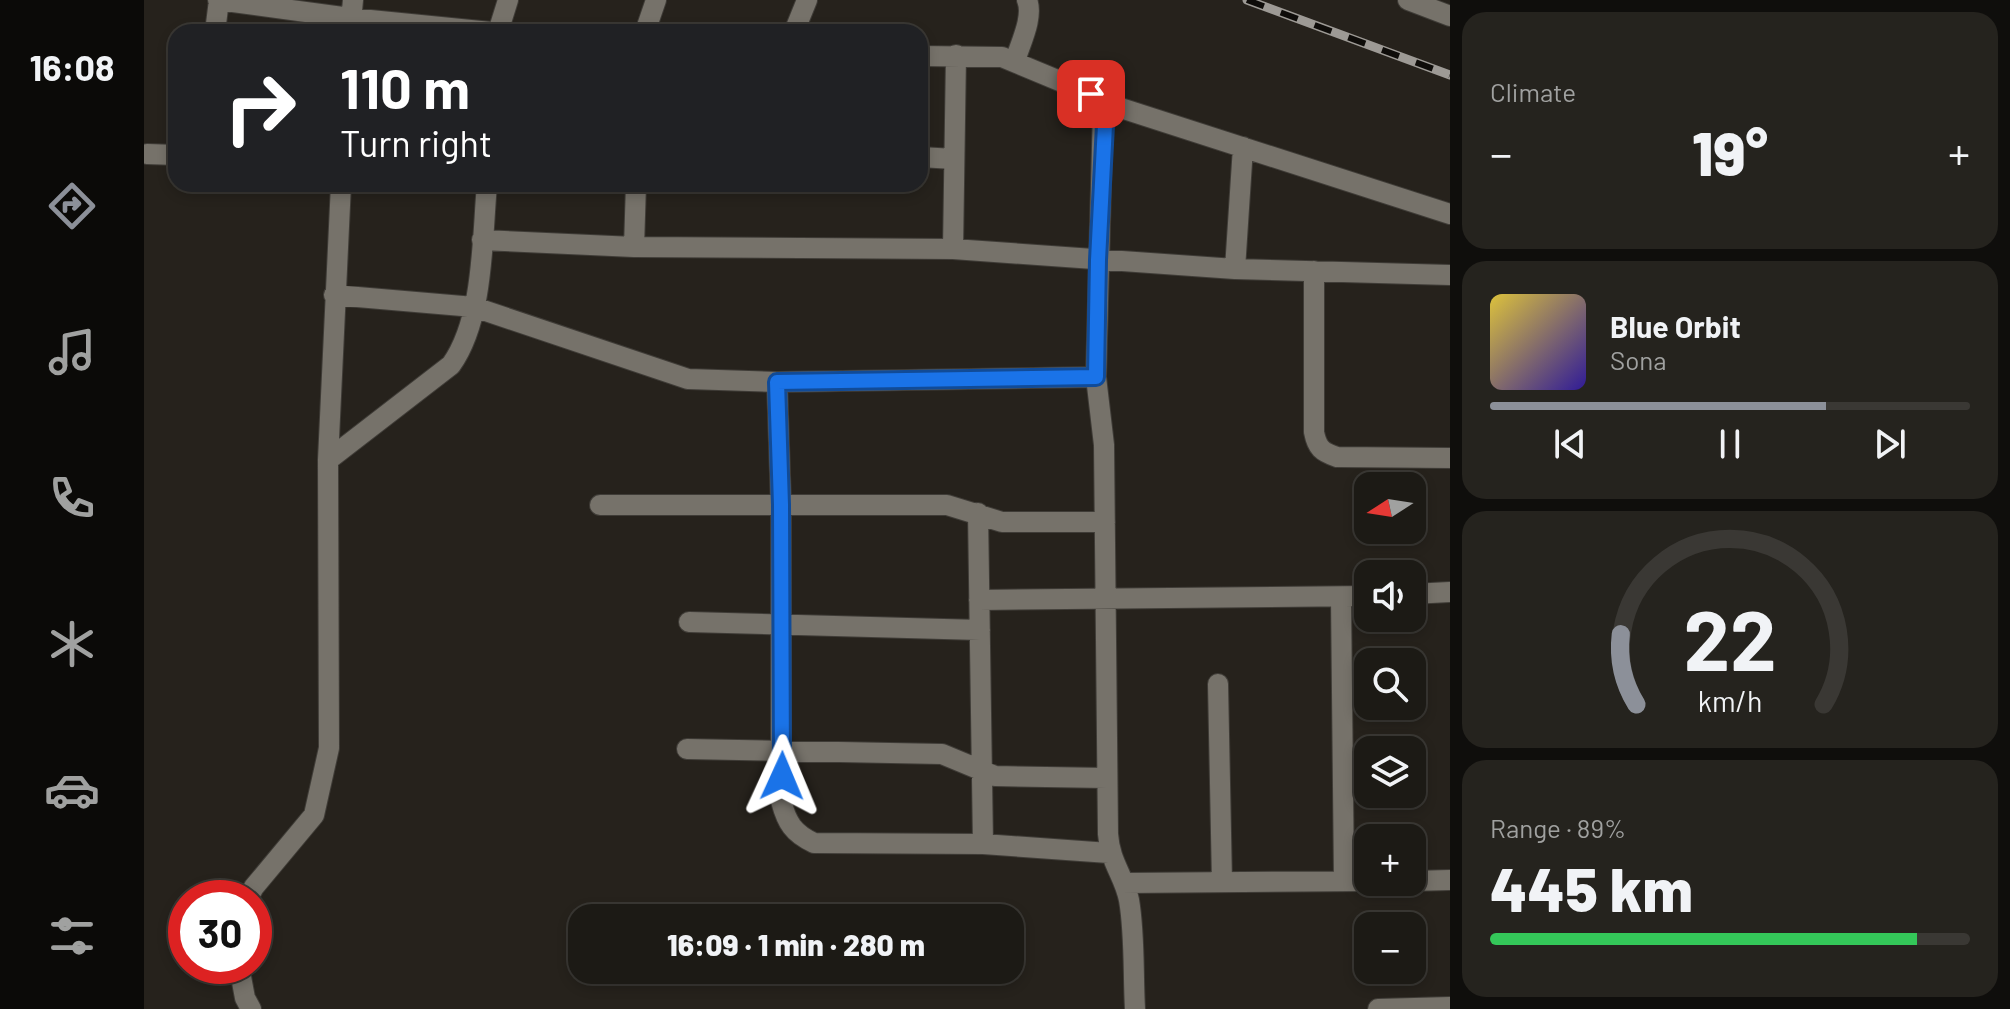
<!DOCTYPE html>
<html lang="en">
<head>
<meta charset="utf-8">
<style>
	:root { --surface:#1c1a15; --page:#25231e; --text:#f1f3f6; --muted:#a0a1a0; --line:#3a3834; --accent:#8c9099 }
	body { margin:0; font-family:Barlow,sans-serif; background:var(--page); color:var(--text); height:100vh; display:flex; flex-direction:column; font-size:30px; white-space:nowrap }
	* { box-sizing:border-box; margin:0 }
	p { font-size:26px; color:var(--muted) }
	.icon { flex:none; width:44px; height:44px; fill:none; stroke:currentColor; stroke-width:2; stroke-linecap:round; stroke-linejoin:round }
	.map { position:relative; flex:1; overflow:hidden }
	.side { display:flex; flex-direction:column; gap:12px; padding:12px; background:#0f0e0c; width:560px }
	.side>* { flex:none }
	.guide { position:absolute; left:24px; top:24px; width:760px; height:168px; border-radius:24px; box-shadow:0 4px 12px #0003,0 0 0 2px var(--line); background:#202124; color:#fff; overflow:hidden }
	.needle { width:52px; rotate:258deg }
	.fabs { position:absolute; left:1210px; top:472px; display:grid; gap:16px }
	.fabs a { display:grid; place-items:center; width:72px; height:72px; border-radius:16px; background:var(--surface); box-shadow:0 4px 12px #0003,0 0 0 2px var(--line); font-size:40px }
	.speed { position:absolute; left:24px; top:880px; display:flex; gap:16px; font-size:40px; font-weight:700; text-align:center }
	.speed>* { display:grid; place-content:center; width:104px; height:104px; border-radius:50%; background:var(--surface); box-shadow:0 4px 12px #0003,0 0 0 2px var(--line); line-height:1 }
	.speed .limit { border:12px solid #d22; background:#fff; color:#111 }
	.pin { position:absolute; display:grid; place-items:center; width:68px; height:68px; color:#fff; margin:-34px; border-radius:16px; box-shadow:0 4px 12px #0006 }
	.me { position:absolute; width:88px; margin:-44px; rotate:1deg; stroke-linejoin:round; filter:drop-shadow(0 0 6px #0008) }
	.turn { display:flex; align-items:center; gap:28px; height:168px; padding:0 40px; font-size:36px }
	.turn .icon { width:104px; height:104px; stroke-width:2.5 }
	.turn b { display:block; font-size:56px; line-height:68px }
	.big { font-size:60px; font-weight:800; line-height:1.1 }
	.side .widget { flex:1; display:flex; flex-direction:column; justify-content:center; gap:12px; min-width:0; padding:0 28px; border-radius:24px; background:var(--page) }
	.side .dial { align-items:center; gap:0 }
	.dial svg { height:208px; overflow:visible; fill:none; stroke:var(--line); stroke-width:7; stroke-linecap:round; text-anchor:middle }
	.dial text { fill:var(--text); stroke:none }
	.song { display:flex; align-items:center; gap:24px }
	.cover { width:96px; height:96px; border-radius:12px; background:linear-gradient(135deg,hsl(50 70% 55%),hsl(250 70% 35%)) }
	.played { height:8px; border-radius:4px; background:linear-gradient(90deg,var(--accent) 70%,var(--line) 70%) }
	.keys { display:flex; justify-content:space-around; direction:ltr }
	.heat { display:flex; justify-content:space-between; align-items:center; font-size:44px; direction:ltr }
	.charge { height:12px; border-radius:6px; background:linear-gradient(90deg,#34c759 89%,var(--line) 0) }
	.trip { position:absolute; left:424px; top:904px; width:456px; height:80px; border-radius:24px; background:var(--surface); box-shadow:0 4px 12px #0003,0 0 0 2px var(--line); font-weight:800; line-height:80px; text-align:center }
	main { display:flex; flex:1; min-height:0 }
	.dock { display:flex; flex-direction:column; width:144px; justify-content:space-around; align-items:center; background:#0b0a08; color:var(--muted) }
	.dock .icon { width:56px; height:56px }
	.dock .on { color:var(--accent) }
	.dock b { font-size:36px; color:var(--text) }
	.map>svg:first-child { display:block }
</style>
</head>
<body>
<main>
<nav class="dock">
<b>16:08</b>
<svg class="icon on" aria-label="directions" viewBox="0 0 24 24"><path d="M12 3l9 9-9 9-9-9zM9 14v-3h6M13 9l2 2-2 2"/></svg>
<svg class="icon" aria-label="music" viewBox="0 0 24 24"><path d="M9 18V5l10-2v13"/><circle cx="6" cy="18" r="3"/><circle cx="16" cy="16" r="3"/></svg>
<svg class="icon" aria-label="phone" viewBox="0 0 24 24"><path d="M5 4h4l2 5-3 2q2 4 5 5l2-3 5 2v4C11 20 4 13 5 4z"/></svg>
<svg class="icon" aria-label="climate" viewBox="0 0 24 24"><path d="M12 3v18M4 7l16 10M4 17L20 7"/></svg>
<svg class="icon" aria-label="car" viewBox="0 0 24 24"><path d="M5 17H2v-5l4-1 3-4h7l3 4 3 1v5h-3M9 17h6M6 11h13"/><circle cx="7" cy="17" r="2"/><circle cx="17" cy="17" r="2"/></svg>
<svg class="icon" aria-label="filters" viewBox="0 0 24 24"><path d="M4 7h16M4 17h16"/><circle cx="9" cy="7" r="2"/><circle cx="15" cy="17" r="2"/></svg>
</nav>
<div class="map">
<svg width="1306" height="1009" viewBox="0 0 1306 1009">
	<rect width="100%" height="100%" fill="#26221c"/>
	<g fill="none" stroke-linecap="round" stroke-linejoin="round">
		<!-- minor casing -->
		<g stroke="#3f3c37" stroke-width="22">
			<path id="minor" d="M74,0L206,18L347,32
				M1264,0L1306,16
				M71,32L75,0
				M206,32L209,0
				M354,32L364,0
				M501,32L512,0
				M650,32L663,0
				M776,56L858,57L947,94L959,110L952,377L960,445L964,834C966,863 980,875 985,900C991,935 989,974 991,1009
				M871,61C876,44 890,17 883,0
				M955,101L1306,214
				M3,154L32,155
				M776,157L810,159
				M338,240L490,247L809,249L1091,269L1306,275
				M490,247L492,184
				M809,249L812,55
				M1091,269L1099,147
				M1170,271V432C1173,448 1178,452 1193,457L1306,458
				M190,295L330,307L544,379L633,382L952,377
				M633,382L637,505V801C643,823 649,833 670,843L839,844L965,853
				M184,460L307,365C340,319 338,239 343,184
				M456,505H803L858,522H961
				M834,513L839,844
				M1268,594L1306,592
				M1197,597L1200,881
				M835,600L1224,596
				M545,622L836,630
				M1074,684L1078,882
				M543,749L798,754L851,776L962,778
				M1268,881L1306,880
				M980,883L1224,881
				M104,898L110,887L170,815L185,748L184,460L197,184
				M95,966L101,998L107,1009
				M1234,1009L1306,1007"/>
		</g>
		<!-- minor -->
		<use href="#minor" stroke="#76726a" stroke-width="20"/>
		<!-- rail casing -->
		<g stroke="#9d9a95" stroke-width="9">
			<path id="rail" d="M1103,0L1306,75"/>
		</g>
		<!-- rail -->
		<use href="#rail" stroke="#0e0c09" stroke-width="6" stroke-dasharray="18" stroke-linecap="butt"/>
	</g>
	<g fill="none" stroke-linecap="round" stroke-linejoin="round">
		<!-- route casing -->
		<g stroke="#114b97" stroke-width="20">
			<path id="route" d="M638,776L637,505L633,382L952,377L954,260L961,125L959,110L947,94"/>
		</g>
		<!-- route -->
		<use href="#route" stroke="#1a73e8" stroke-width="14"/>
	</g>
</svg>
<div class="fabs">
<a><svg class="needle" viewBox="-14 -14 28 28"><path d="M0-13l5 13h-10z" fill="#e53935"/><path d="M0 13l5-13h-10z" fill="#a0a1a0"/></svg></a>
<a><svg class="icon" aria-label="sound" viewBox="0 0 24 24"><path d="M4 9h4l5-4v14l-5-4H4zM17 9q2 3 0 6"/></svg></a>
<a><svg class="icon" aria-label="search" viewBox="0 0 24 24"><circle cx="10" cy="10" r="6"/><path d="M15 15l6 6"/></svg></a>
<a><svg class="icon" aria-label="layers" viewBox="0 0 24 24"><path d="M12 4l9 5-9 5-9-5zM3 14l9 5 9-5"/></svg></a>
<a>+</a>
<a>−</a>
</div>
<div class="speed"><div class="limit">30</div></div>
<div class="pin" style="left:947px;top:94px;background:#d93025"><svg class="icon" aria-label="arrive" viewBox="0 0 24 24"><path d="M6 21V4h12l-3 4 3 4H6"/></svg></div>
<svg class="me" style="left:638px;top:776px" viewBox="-20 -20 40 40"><path d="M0-17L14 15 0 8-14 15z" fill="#1a73e8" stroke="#fff" stroke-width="4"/></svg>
<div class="trip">16:09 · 1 min · 280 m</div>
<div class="guide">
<div class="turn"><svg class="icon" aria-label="right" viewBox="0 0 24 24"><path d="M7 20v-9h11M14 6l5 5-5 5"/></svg><div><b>110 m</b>Turn right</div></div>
</div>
</div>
<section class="side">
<div class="widget"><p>Climate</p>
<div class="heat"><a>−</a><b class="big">19°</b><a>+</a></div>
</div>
<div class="widget">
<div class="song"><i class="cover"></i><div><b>Blue Orbit</b><p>Sona</p></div></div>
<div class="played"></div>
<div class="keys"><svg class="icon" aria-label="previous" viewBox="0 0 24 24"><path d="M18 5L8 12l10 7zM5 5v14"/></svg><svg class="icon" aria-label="pause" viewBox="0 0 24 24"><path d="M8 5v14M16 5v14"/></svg><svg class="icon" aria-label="next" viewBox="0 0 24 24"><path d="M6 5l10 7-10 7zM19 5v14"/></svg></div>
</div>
<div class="widget dial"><svg viewBox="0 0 100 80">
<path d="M14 69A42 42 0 1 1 86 69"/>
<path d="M14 69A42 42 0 0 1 8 42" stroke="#8c9099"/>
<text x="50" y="56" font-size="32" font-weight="700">22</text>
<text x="50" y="72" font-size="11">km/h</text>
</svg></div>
<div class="widget"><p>Range · 89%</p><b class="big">445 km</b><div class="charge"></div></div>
</section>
</main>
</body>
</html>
